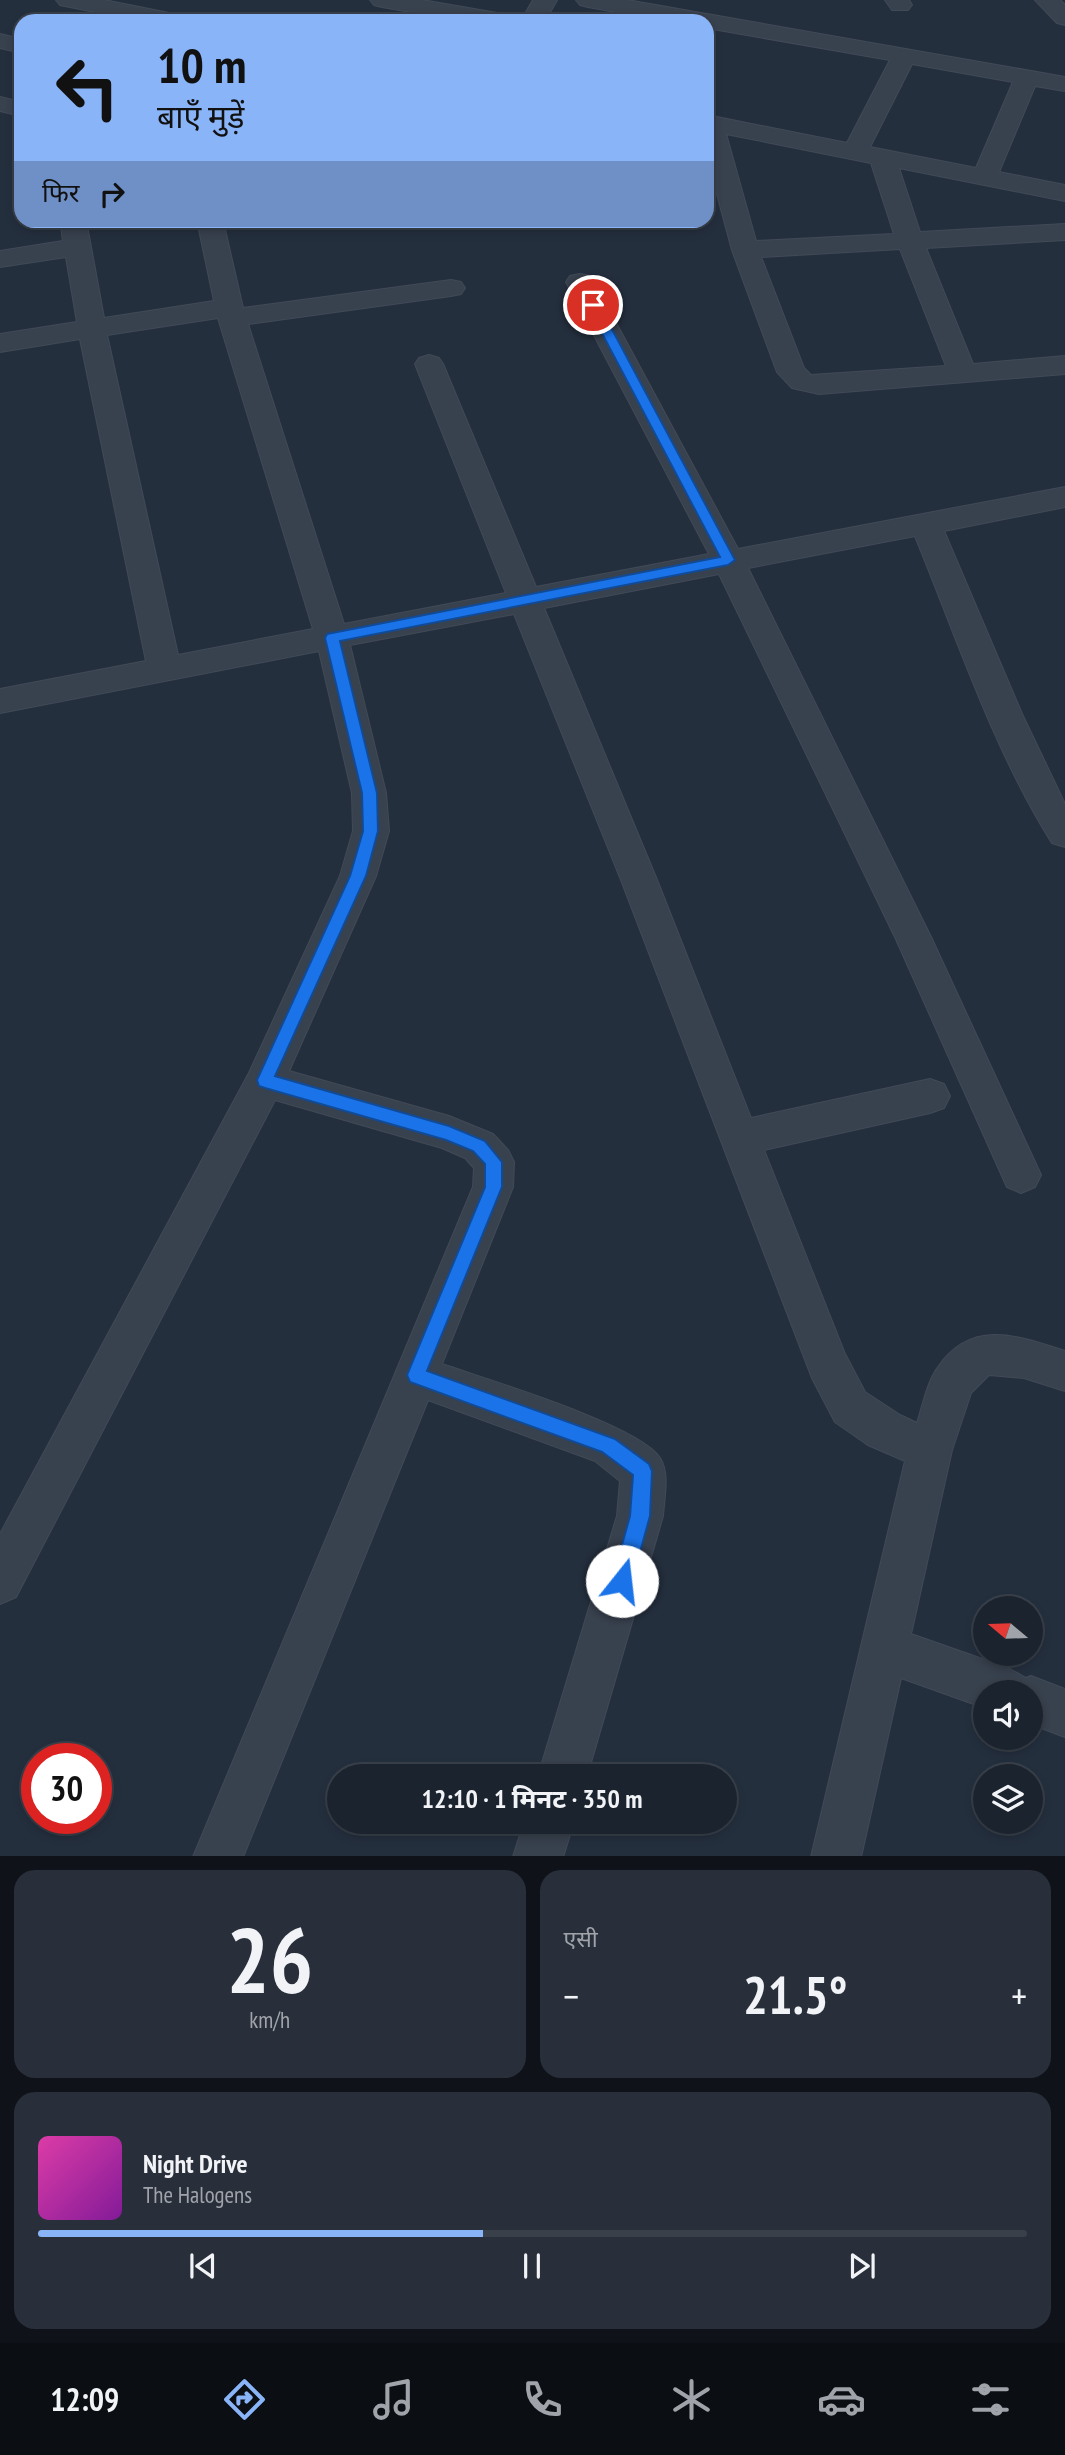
<!DOCTYPE html>
<html lang="hi">
<head>
<meta charset="utf-8">
<style>
	:root { --surface:#1b232e; --page:#282f3a; --text:#f1f3f6; --muted:#a0a4aa; --line:#39404a; --accent:#8ab4f8 }
	body { margin:0; font-family:"PT Sans Narrow","Noto Sans Devanagari",sans-serif; background:var(--page); color:var(--text); height:100vh; display:flex; flex-direction:column; font-size:26px; white-space:nowrap }
	* { box-sizing:border-box; margin:0 }
	p { font-size:23px; color:var(--muted) }
	.icon { flex:none; width:38px; height:38px; fill:none; stroke:currentColor; stroke-width:2; stroke-linecap:round; stroke-linejoin:round }
	.map { position:relative; height:1856px; overflow:hidden }
	.side { display:flex; flex-direction:column; gap:14px; padding:14px; background:#0f1319; flex:1 }
	.side>* { flex:none }
	.hud { position:absolute; left:14px; top:14px; width:700px; height:214px; border-radius:21px; box-shadow:0 4px 10px #0003,0 0 0 2px var(--line); background:#8ab4f8; color:#111; overflow:hidden }
	.needle { width:46px; rotate:289deg }
	.fabs { position:absolute; left:973px; top:1596px; display:grid; gap:14px }
	.fabs a { display:grid; place-items:center; width:70px; height:70px; border-radius:50%; background:var(--surface); box-shadow:0 4px 10px #0003,0 0 0 2px var(--line); font-size:35px }
	.speed { position:absolute; left:21px; top:1743px; display:flex; gap:14px; font-size:35px; font-weight:700; text-align:center }
	.speed>* { display:grid; place-content:center; width:91px; height:91px; border-radius:50%; background:var(--surface); box-shadow:0 4px 10px #0003,0 0 0 2px var(--line); line-height:1 }
	.speed .limit { border:10px solid #d22; background:#fff; color:#111 }
	.pin { position:absolute; display:grid; place-items:center; width:60px; height:60px; color:#fff; margin:-30px; border:4px solid #fff; border-radius:50%; box-shadow:0 2px 7px #0007 }
	.me { position:absolute; width:77px; margin:-38px; rotate:16deg; stroke-linejoin:round; filter:drop-shadow(0 0 5px #0008) }
	.turn { display:flex; align-items:center; gap:24px; height:147px; padding:0 28px; font-size:32px }
	.turn .icon { width:91px; height:91px; stroke-width:2.5 }
	.turn b { display:block; font-size:49px; line-height:60px }
	.then { display:flex; align-items:center; height:66px; padding:0 28px; background:#0003; gap:14px; font-size:26px }
	.big { font-size:52px; font-weight:700; line-height:1.1 }
	.side .widget { flex:1; display:flex; flex-direction:column; justify-content:center; gap:10px; min-width:0; padding:0 24px; border-radius:21px; background:var(--page) }
	.side .dial { align-items:center; gap:0 }
	.dial b { font-size:91px; line-height:1 }
	.song { display:flex; align-items:center; gap:21px }
	.cover { width:84px; height:84px; border-radius:10px; background:linear-gradient(135deg,hsl(320 70% 55%),hsl(290 70% 35%)) }
	.played { height:7px; border-radius:4px; background:linear-gradient(90deg,var(--accent) 45%,var(--line) 45%) }
	.keys { display:flex; justify-content:space-around; direction:ltr }
	.heat { display:flex; justify-content:space-between; align-items:center; font-size:38px; direction:ltr }
	.side .tiles { flex:1; display:grid; gap:14px; grid-template-columns:1fr 1fr }
	.widget:last-child { grid-column:span 2 }
	.trip { position:absolute; left:327px; top:1764px; width:410px; height:70px; border-radius:35px; background:var(--surface); box-shadow:0 4px 10px #0003,0 0 0 2px var(--line); font-weight:700; line-height:70px; text-align:center }
	.dock { display:flex; height:112px; justify-content:space-around; align-items:center; background:#0b0e12; color:var(--muted) }
	.dock .icon { width:49px; height:49px }
	.dock .on { color:var(--accent) }
	.dock b { font-size:32px; color:var(--text) }
	.map>svg:first-child { display:block }
</style>
</head>
<body>
<div class="map">
<svg width="1065" height="1857" viewBox="0 0 1065 1857">
	<rect width="100%" height="100%" fill="#242f3e"/>
	<g fill="none" stroke-linecap="round" stroke-linejoin="round">
		<!-- street casing -->
		<g stroke="#414a57" stroke-width="2">
			<path id="street" d="M56,0H104L184,16L188,21H140L60,5Z
				M370,0H422L503,14L511,16L515,21H462L382,7L374,5Z
				M533,0H557L545,21H521Z
				M576,0H627L1065,77V91L1035,86L999,172L1065,185V201L899,168L920,232L1065,224V240L926,248L973,364L1065,356V374L819,394L792,388L777,372L732,250L707,157V115L847,143L890,60L707,28V21H665L588,7L580,5ZM912,64L1013,82L976,168L870,147ZM726,134L871,163L894,234L756,241ZM900,249L946,366L811,375L804,368L761,257Z
				M885,0H909L912,5L908,10H892Z
				M1035,0H1060L1065,5V25L1057,23Z
				M0,34L21,39V53L0,48Z
				M0,97L21,102V116L0,111Z
				M60,220H86L104,318L214,301L197,220L223,221L243,308L451,280L461,282L465,288L461,294L451,296L248,324L344,624L506,593L415,364L419,358L429,355L439,358L443,364L536,587L709,554L566,282L570,276L580,274L590,276L594,282L738,549L1065,487V507L944,531L1022,714L1065,804V847L1052,843C993,749 957,638 915,536L748,568L931,937L1041,1175L1035,1187L1021,1193L1007,1187L895,937L719,574L544,608L657,880L751,1118L930,1079L944,1084L950,1096L944,1108L930,1113L764,1150L845,1354L865,1392L900,1415L917,1423C923,1405 927,1382 938,1367C972,1318 1018,1336 1065,1351V1391L1024,1378L989,1375L971,1393L952,1450L911,1634L1008,1668L1026,1678L1031,1676L1065,1689V1737L1031,1724V1692H985V1708L901,1678L861,1857H811L905,1461L868,1445L835,1422L812,1378L621,880L514,614L350,645L386,793L389,831L376,876L289,1071L449,1116L493,1134L508,1150L514,1162L513,1187L442,1364C485,1379 639,1425 660,1458C670,1474 664,1498 663,1516L587,1776H538L617,1516L620,1481L595,1461L428,1400L243,1857H193L473,1187L474,1168L465,1158L442,1148L275,1100L16,1597L0,1604V1534L249,1073L340,876L353,831L352,793L319,651L0,713V689L146,661L80,339L0,352V334L77,322L66,257L0,267V251L63,241ZM218,318L313,629L178,655L107,335Z
				M524,1822H574L563,1857H513Z"/>
		</g>
		<!-- street -->
		<use href="#street" fill="#38414e" fill-rule="evenodd"/>
	</g>
	<!-- route -->
	<path fill="#1a73e8" stroke="#114b97" stroke-width="2" d="M593,302L599,305L735,560L728,565L340,641L377,793L378,831L366,876L275,1076L449,1126L485,1141L502,1162V1187L427,1371L615,1439L649,1464L652,1471L650,1516L632,1581L629,1589L622,1591L615,1589L612,1581L630,1516L633,1475L602,1452L410,1382L407,1375L485,1187V1164L473,1151L446,1140L265,1088L259,1086L257,1080L350,876L363,831L362,793L325,638L327,634L720,557L587,305Z"/>
</svg>
<div class="fabs">
<a><svg class="needle" viewBox="-14 -14 28 28"><path d="M0-13l5 13h-10z" fill="#e53935"/><path d="M0 13l5-13h-10z" fill="#a0a4aa"/></svg></a>
<a><svg class="icon" aria-label="sound" viewBox="0 0 24 24"><path d="M4 9h4l5-4v14l-5-4H4zM17 9q2 3 0 6"/></svg></a>
<a><svg class="icon" aria-label="layers" viewBox="0 0 24 24"><path d="M12 4l9 5-9 5-9-5zM3 14l9 5 9-5"/></svg></a>
</div>
<div class="speed"><div class="limit">30</div></div>
<div class="pin" style="left:593px;top:305px;background:#d93025"><svg class="icon" aria-label="arrive" viewBox="0 0 24 24"><path d="M6 21V4h12l-3 4 3 4H6"/></svg></div>
<svg class="me" style="left:622px;top:1581px" viewBox="-20 -20 40 40"><circle r="19" fill="#fff"/><path d="M0-13L10 11 0 6-10 11z" fill="#1a73e8"/></svg>
<div class="trip">12:10 · 1 मिनट · 350 m</div>
<div class="hud">
<div class="turn"><svg class="icon" aria-label="left" viewBox="0 0 24 24"><path d="M17 20v-9H6M10 6l-5 5 5 5"/></svg><div><b>10 m</b>बाएँ मुड़ें</div></div>
<div class="then">फिर<svg class="icon" aria-label="right" viewBox="0 0 24 24"><path d="M7 20v-9h11M14 6l5 5-5 5"/></svg></div>
</div>
</div>
<section class="side">
<div class="tiles">
<div class="widget dial"><b>26</b><p>km/h</p></div>
<div class="widget"><p>एसी</p>
<div class="heat"><a>−</a><b class="big">21.5°</b><a>+</a></div>
</div>
<div class="widget">
<div class="song"><i class="cover"></i><div><b>Night Drive</b><p>The Halogens</p></div></div>
<div class="played"></div>
<div class="keys"><svg class="icon" aria-label="previous" viewBox="0 0 24 24"><path d="M18 5L8 12l10 7zM5 5v14"/></svg><svg class="icon" aria-label="pause" viewBox="0 0 24 24"><path d="M8 5v14M16 5v14"/></svg><svg class="icon" aria-label="next" viewBox="0 0 24 24"><path d="M6 5l10 7-10 7zM19 5v14"/></svg></div>
</div>
</div>
</section>
<nav class="dock">
<b>12:09</b>
<svg class="icon on" aria-label="directions" viewBox="0 0 24 24"><path d="M12 3l9 9-9 9-9-9zM9 14v-3h6M13 9l2 2-2 2"/></svg>
<svg class="icon" aria-label="music" viewBox="0 0 24 24"><path d="M9 18V5l10-2v13"/><circle cx="6" cy="18" r="3"/><circle cx="16" cy="16" r="3"/></svg>
<svg class="icon" aria-label="phone" viewBox="0 0 24 24"><path d="M5 4h4l2 5-3 2q2 4 5 5l2-3 5 2v4C11 20 4 13 5 4z"/></svg>
<svg class="icon" aria-label="climate" viewBox="0 0 24 24"><path d="M12 3v18M4 7l16 10M4 17L20 7"/></svg>
<svg class="icon" aria-label="car" viewBox="0 0 24 24"><path d="M5 17H2v-5l4-1 3-4h7l3 4 3 1v5h-3M9 17h6M6 11h13"/><circle cx="7" cy="17" r="2"/><circle cx="17" cy="17" r="2"/></svg>
<svg class="icon" aria-label="filters" viewBox="0 0 24 24"><path d="M4 7h16M4 17h16"/><circle cx="9" cy="7" r="2"/><circle cx="15" cy="17" r="2"/></svg>
</nav>
</body>
</html>
